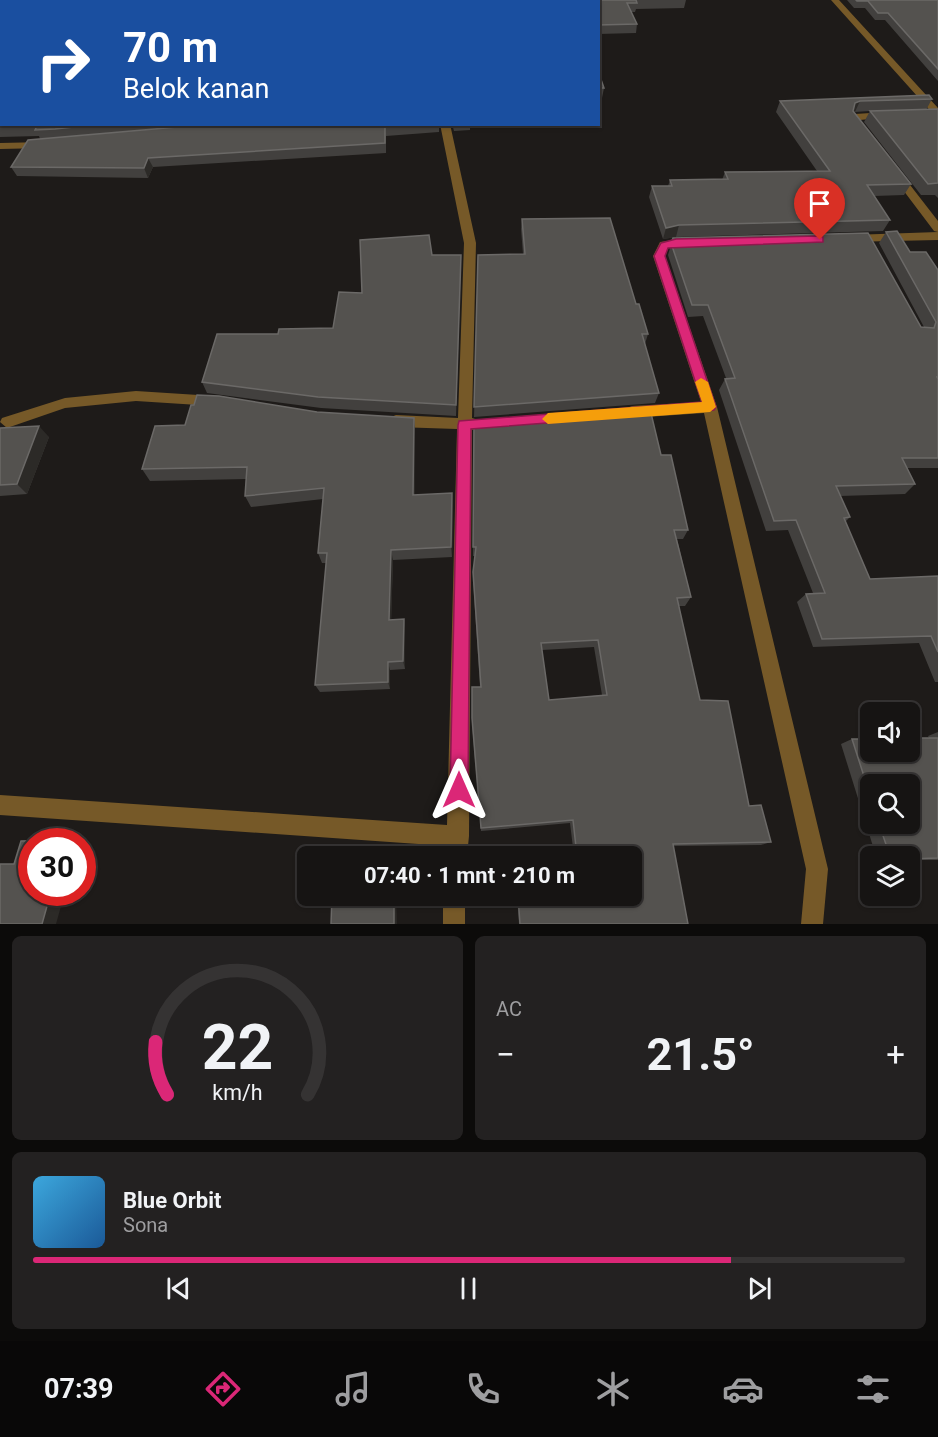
<!DOCTYPE html>
<html lang="id">
<head>
<meta charset="utf-8">
<style>
	:root { --surface:#161413; --page:#232121; --text:#f1f3f6; --muted:#9e9ea0; --line:#353333; --accent:#db2777 }
	body { margin:0; font-family:Roboto,sans-serif; background:var(--page); color:var(--text); height:100vh; display:flex; flex-direction:column; font-size:22px; white-space:nowrap }
	* { box-sizing:border-box; margin:0 }
	p { font-size:20px; color:var(--muted) }
	.icon { flex:none; width:33px; height:33px; fill:none; stroke:currentColor; stroke-width:2; stroke-linecap:round; stroke-linejoin:round }
	.map { position:relative; height:924px; overflow:hidden }
	.details { display:flex; flex-direction:column; gap:12px; padding:12px; background:#0c0b0a; flex:1 }
	.details>* { flex:none }
	.guide { position:absolute; left:0px; top:0px; width:600px; height:126px; box-shadow:0 2px 4px #0004,0 0 0 2px var(--line); background:#1a4fa0; color:#fff; overflow:hidden }
	.controls { position:absolute; left:860px; top:702px; display:grid; gap:12px }
	.controls a { display:grid; place-items:center; width:60px; height:60px; border-radius:9px; background:var(--surface); box-shadow:0 2px 4px #0004,0 0 0 2px var(--line); font-size:30px }
	.speed { position:absolute; left:18px; top:828px; display:flex; gap:12px; font-size:30px; font-weight:700; text-align:center }
	.speed>* { display:grid; place-content:center; width:78px; height:78px; border-radius:50%; background:var(--surface); box-shadow:0 2px 4px #0004,0 0 0 2px var(--line); line-height:1 }
	.speed .limit { border:9px solid #d22; background:#fff; color:#111 }
	.pin { position:absolute; display:grid; place-items:center; width:51px; height:51px; color:#fff; margin:-62px -26px; border-radius:50% 50% 50% 0; rotate:-45deg; box-shadow:0 0 6px #0007 }
	.pin .icon { rotate:45deg }
	.me { position:absolute; width:66px; margin:-33px; rotate:0deg; stroke-linejoin:round; filter:drop-shadow(0 0 4px #0008) }
	.turn { display:flex; align-items:center; gap:21px; height:126px; padding:0 24px; font-size:27px }
	.turn .icon { width:78px; height:78px; stroke-width:2.5 }
	.turn b { display:block; font-size:42px; line-height:51px }
	.big { font-size:45px; font-weight:700; line-height:1.1 }
	.details .card { flex:1; display:flex; flex-direction:column; justify-content:center; gap:9px; min-width:0; padding:0 21px; border-radius:9px; background:var(--page) }
	.details .dial { align-items:center; gap:0 }
	.dial svg { height:156px; overflow:visible; fill:none; stroke:var(--line); stroke-width:7; stroke-linecap:round; text-anchor:middle }
	.dial text { fill:var(--text); stroke:none }
	.song { display:flex; align-items:center; gap:18px }
	.cover { width:72px; height:72px; border-radius:9px; background:linear-gradient(135deg,hsl(200 70% 55%),hsl(210 70% 35%)) }
	.played { height:6px; border-radius:3px; background:linear-gradient(90deg,var(--accent) 80%,var(--line) 80%) }
	.keys { display:flex; justify-content:space-around; direction:ltr }
	.heat { display:flex; justify-content:space-between; align-items:center; font-size:33px; direction:ltr }
	.details .tiles { flex:1; display:grid; gap:12px; grid-template-columns:1fr 1fr }
	.card:last-child { grid-column:span 2 }
	.trip { position:absolute; left:297px; top:846px; width:345px; height:60px; border-radius:9px; background:var(--surface); box-shadow:0 2px 4px #0004,0 0 0 2px var(--line); font-weight:700; line-height:60px; text-align:center }
	.tabs { display:flex; height:96px; justify-content:space-around; align-items:center; background:#090808; color:var(--muted) }
	.tabs .icon { width:42px; height:42px }
	.tabs .current { color:var(--accent) }
	.tabs b { font-size:27px; color:var(--text) }
	.map>svg:first-child { display:block }
</style>
</head>
<body>
<div class="map">
<svg width="938" height="924" viewBox="0 0 938 924">
	<rect width="100%" height="100%" fill="#1e1b19"/>
	<g fill="none" stroke-linecap="round" stroke-linejoin="round">
		<!-- street -->
		<path fill="#765928" fill-rule="evenodd" d="M831,0H839L938,108V117L935,116Z
			M886,112L891,115L889,117L860,120L868,132L863,135L860,134L850,121L852,115L855,114Z
			M440,124H450L476,243L472,418L479,420L481,424L479,428L472,430L469,836L467,856H447V846L0,815V795L447,825L457,429L396,427L391,425L389,421L391,417L396,415L458,418L464,243Z
			M0,143L45,142L50,145L45,148L0,149Z
			M896,171L900,172L938,221V240L847,242V236L851,235L938,232L934,231L891,174Z
			M689,238L695,242L693,245L668,248L665,256L717,407L828,869L823,924H801L806,869L704,413L632,418L627,416L625,412L627,408L632,406L701,402L653,256L660,242Z
			M136,391L214,396L221,401L214,406L136,401L65,408L7,428L0,422L2,418L65,398Z
			M443,896H465V924H443Z"/>
	</g>
	<!-- wall -->
	<path fill="#42403e" fill-rule="evenodd" d="M119,0H686L684,8L636,9L635,12H631L637,24L636,33L598,34V2Z
		M847,0H938V81L885,20H875L865,8H854Z
		M0,19L2,124H439V132L386,136V153L153,167L148,178L17,176L11,167L40,139L39,136L0,137Z
		M598,71L604,88L602,98H598Z
		M932,99L926,110L938,109V198L935,195H921L864,122L870,111L854,112L911,184L904,195L874,196L890,220L883,231L676,237L663,239L649,197L652,186H668L670,180H722L725,172L817,171L776,112L780,101Z
		M452,124H470V130L454,131Z
		M522,219L636,304L648,334L645,344L659,393L655,403L474,417L478,255L523,254L521,229Z
		M886,232L910,252L938,270V468H907L915,484L905,494L840,496L850,517L845,522L870,579L938,576V682H935L919,643L813,647L797,602L806,594L813,593L788,530L766,531L719,390L725,379L726,378L703,316L688,317L668,255L673,238L921,327H924L879,243Z
		M432,255H461L456,416L321,408L207,393L202,382L278,334L333,328L362,293Z
		M474,421L661,455L688,530L683,539H677L691,597L685,606H679L700,700L749,806L771,842L761,845L673,846L688,924H519L517,896H632V856H574L570,823L481,831L472,724V687H480L473,580L475,556H473ZM594,647L602,695L549,700L542,650Z
		M0,428L49,437L27,494L0,496Z
		M415,430V495L453,504L452,557L393,560L391,620L404,619L405,628V669L390,670V689L320,692L315,685L326,563H322L318,553L323,499L251,507L245,496L246,479L150,481L142,469Z
		M938,732V860H909V856H876L841,744L852,739L929,738L928,736ZM870,784L909,824H870Z"/>
	<!-- shaded-wall -->
	<path fill="#2c2a27" d="M860,101L855,112L850,114L855,103Z
		M148,158L153,167L148,178L144,168Z
		M679,225L676,237L663,239L666,228Z
		M461,255V266L456,416V405Z
		M414,418L415,430V506L413,495Z
		M39,426L49,437L27,494L17,484Z
		M452,493L453,504L452,557L451,547Z
		M391,550L393,560L391,629L389,620Z
		M404,619L405,628V669L403,661Z
		M388,662L390,670V689L388,682Z
		M51,892H65L56,924H42Z
		M394,896H396L397,924H394Z"/>
	<!-- building -->
	<path fill="#54524f" stroke="#6b6967" stroke-width="1.5" fill-rule="evenodd" d="M119,0H636L637,3H627L637,24L598,25V2H118Z
		M856,0H938V69L888,13H878L868,1H857Z
		M0,19H2V124H102L55,129L35,130L37,126L0,127Z
		M598,71L604,88H598Z
		M929,95L932,99L860,101L855,103L853,111L911,184L867,185L890,220L679,225L666,228L652,186H672L670,180L728,179L725,172L830,171L780,101Z
		M938,109V183L928,184L870,111Z
		M212,124H414L385,126V143L148,158L144,168L11,167L28,140Z
		M610,218L636,304H639L648,334H642L659,393L474,407L478,255L525,254L522,219Z
		M897,231L910,252H926L938,270V377H937L938,379V458H902L915,484L836,486L850,517L844,518L870,579L938,576V652L931,636L822,639L806,594L825,593L796,520L774,521L725,379L735,378L708,305H692L671,243L673,238L868,233L921,327L934,328L936,322L886,232Z
		M429,235L432,255H461L456,405L318,397L202,382L217,334H278L279,329L333,328L339,292L362,293L360,240Z
		M197,395L219,396L317,412L414,418L413,495L452,493L451,547L391,550L389,620L404,619L403,661L388,662V682L315,685L327,553H318L324,488L245,496L247,467L142,469L155,426L185,425L191,405H194Z
		M650,409L661,455H671L688,530H674L691,597L677,598L700,700L728,701L749,806L761,805L771,842L673,844L688,924H520L518,896H632V856H577L573,820L481,828L472,718V687H481L473,572L476,547H473L474,421ZM598,640L607,695L549,700L541,643Z
		M39,426L17,484L0,485V428Z
		M909,738H938V858L909,859V856H890L879,824H909V784H870V795L852,739H870V752H909Z
		M66,840L65,842H32V892H51L42,924H0V864H14L21,841Z
		M332,896H394V924H331Z"/>
	<!-- route -->
	<path fill="#db2777" stroke="#8e194d" stroke-width="1.5" d="M820,236L823,237V242L668,248L665,256L716,407L714,410L471,429L468,790L466,796L459,799L453,796L450,790L458,425L459,421L702,402L654,256L661,243L676,239Z"/>
	<!-- slow -->
	<path fill="#f59e0b" d="M701,378L708,382L716,407L710,412L548,424L542,419L548,413L702,402L695,382Z"/>
</svg>
<div class="controls">
<a><svg class="icon" aria-label="sound" viewBox="0 0 24 24"><path d="M4 9h4l5-4v14l-5-4H4zM17 9q2 3 0 6"/></svg></a>
<a><svg class="icon" aria-label="search" viewBox="0 0 24 24"><circle cx="10" cy="10" r="6"/><path d="M15 15l6 6"/></svg></a>
<a><svg class="icon" aria-label="layers" viewBox="0 0 24 24"><path d="M12 4l9 5-9 5-9-5zM3 14l9 5 9-5"/></svg></a>
</div>
<div class="speed"><div class="limit">30</div></div>
<div class="pin" style="left:820px;top:240px;background:#d93025"><svg class="icon" aria-label="arrive" viewBox="0 0 24 24"><path d="M6 21V4h12l-3 4 3 4H6"/></svg></div>
<svg class="me" style="left:459px;top:790px" viewBox="-20 -20 40 40"><path d="M0-17L14 15 0 8-14 15z" fill="#db2777" stroke="#fff" stroke-width="4"/></svg>
<div class="trip">07:40 · 1 mnt · 210 m</div>
<div class="guide">
<div class="turn"><svg class="icon" aria-label="right" viewBox="0 0 24 24"><path d="M7 20v-9h11M14 6l5 5-5 5"/></svg><div><b>70 m</b>Belok kanan</div></div>
</div>
</div>
<section class="details">
<div class="tiles">
<div class="card dial"><svg viewBox="0 0 100 80">
<path d="M14 69A42 42 0 1 1 86 69"/>
<path d="M14 69A42 42 0 0 1 8 42" stroke="#db2777"/>
<text x="50" y="56" font-size="32" font-weight="700">22</text>
<text x="50" y="72" font-size="11">km/h</text>
</svg></div>
<div class="card"><p>AC</p>
<div class="heat"><a>−</a><b class="big">21.5°</b><a>+</a></div>
</div>
<div class="card">
<div class="song"><i class="cover"></i><div><b>Blue Orbit</b><p>Sona</p></div></div>
<div class="played"></div>
<div class="keys"><svg class="icon" aria-label="previous" viewBox="0 0 24 24"><path d="M18 5L8 12l10 7zM5 5v14"/></svg><svg class="icon" aria-label="pause" viewBox="0 0 24 24"><path d="M8 5v14M16 5v14"/></svg><svg class="icon" aria-label="next" viewBox="0 0 24 24"><path d="M6 5l10 7-10 7zM19 5v14"/></svg></div>
</div>
</div>
</section>
<nav class="tabs">
<b>07:39</b>
<svg class="icon current" aria-label="directions" viewBox="0 0 24 24"><path d="M12 3l9 9-9 9-9-9zM9 14v-3h6M13 9l2 2-2 2"/></svg>
<svg class="icon" aria-label="music" viewBox="0 0 24 24"><path d="M9 18V5l10-2v13"/><circle cx="6" cy="18" r="3"/><circle cx="16" cy="16" r="3"/></svg>
<svg class="icon" aria-label="phone" viewBox="0 0 24 24"><path d="M5 4h4l2 5-3 2q2 4 5 5l2-3 5 2v4C11 20 4 13 5 4z"/></svg>
<svg class="icon" aria-label="climate" viewBox="0 0 24 24"><path d="M12 3v18M4 7l16 10M4 17L20 7"/></svg>
<svg class="icon" aria-label="car" viewBox="0 0 24 24"><path d="M5 17H2v-5l4-1 3-4h7l3 4 3 1v5h-3M9 17h6M6 11h13"/><circle cx="7" cy="17" r="2"/><circle cx="17" cy="17" r="2"/></svg>
<svg class="icon" aria-label="filters" viewBox="0 0 24 24"><path d="M4 7h16M4 17h16"/><circle cx="9" cy="7" r="2"/><circle cx="15" cy="17" r="2"/></svg>
</nav>
</body>
</html>
